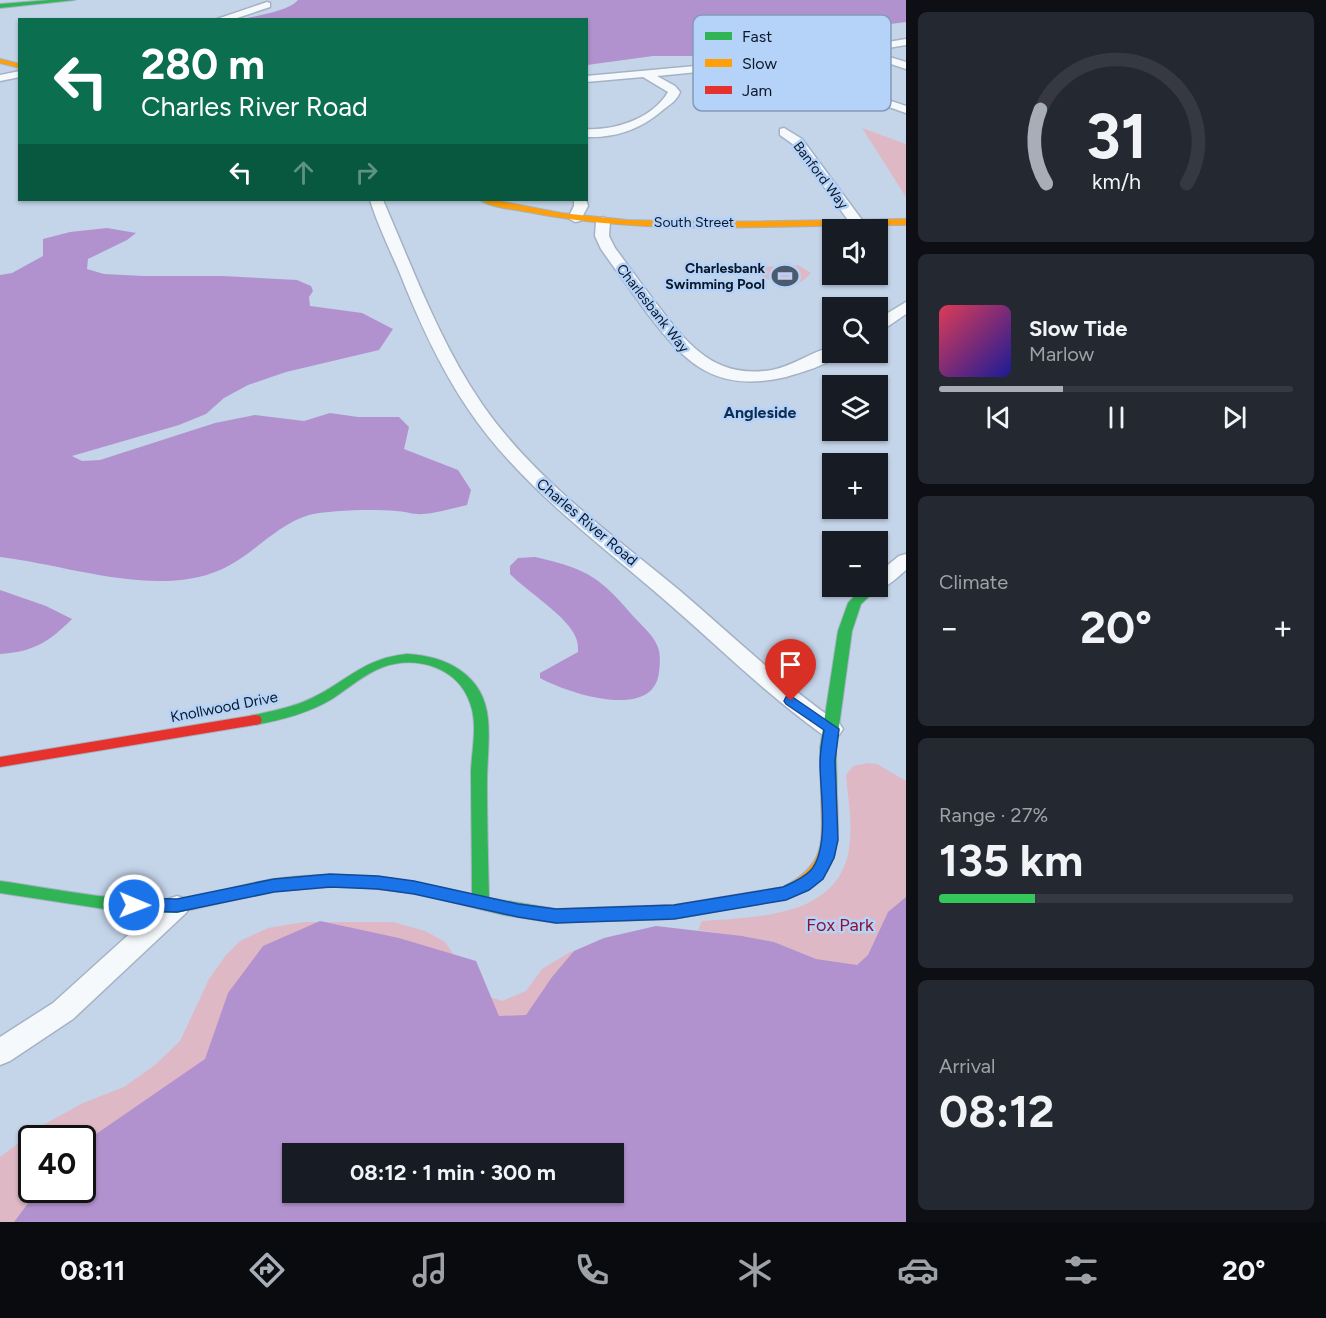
<!DOCTYPE html>
<html lang="en">
<head>
<meta charset="utf-8">
<style>
	:root { --surface:#171b24; --page:#242831; --text:#f1f3f6; --muted:#9ea1a6; --line:#363941; --accent:#a7aeb8 }
	body { margin:0; font-family:Figtree,sans-serif; background:var(--page); color:var(--text); height:100vh; display:flex; flex-direction:column; font-size:22px; white-space:nowrap }
	* { box-sizing:border-box; margin:0 }
	p { font-size:20px; color:var(--muted) }
	.icon { flex:none; width:33px; height:33px; fill:none; stroke:currentColor; stroke-width:2; stroke-linecap:round; stroke-linejoin:round }
	.map { position:relative; flex:1; overflow:hidden }
	.side { display:flex; flex-direction:column; gap:12px; padding:12px; background:#0d0f14; width:420px }
	.side>* { flex:none }
	.guide { position:absolute; left:18px; top:18px; width:570px; height:183px; border-radius:0px; box-shadow:0 2px 4px #0004; background:#0b6e4f; color:#fff; overflow:hidden }
	.fabs { position:absolute; left:822px; top:219px; display:grid; gap:12px }
	.fabs a { display:grid; place-items:center; width:66px; height:66px; border-radius:0px; background:var(--surface); box-shadow:0 2px 4px #0004; font-size:30px }
	.speed { position:absolute; left:18px; top:1125px; display:flex; gap:12px; font-size:30px; font-weight:700; text-align:center }
	.speed>* { display:grid; place-content:center; width:78px; height:78px; border-radius:50%; background:var(--surface); box-shadow:0 2px 4px #0004; line-height:1 }
	.speed .limit { border:3px solid #111; border-radius:9px; background:#fff; color:#111 }
	.pin { position:absolute; display:grid; place-items:center; width:51px; height:51px; color:#fff; margin:-62px -26px; border-radius:50% 50% 50% 0; rotate:-45deg; box-shadow:0 0 6px #0007 }
	.pin .icon { rotate:45deg }
	.me { position:absolute; width:66px; margin:-33px; rotate:91deg; stroke-linejoin:round; filter:drop-shadow(0 0 4px #0008) }
	.turn { display:flex; align-items:center; gap:21px; height:126px; padding:0 24px; font-size:27px }
	.turn .icon { width:78px; height:78px; stroke-width:2.5 }
	.turn b { display:block; font-size:42px; line-height:51px }
	.lanes { display:flex; align-items:center; height:57px; padding:0 24px; background:#0003; justify-content:center; gap:30px; direction:ltr }
	.lanes .off { opacity:.35 }
	.big { font-size:45px; font-weight:700; line-height:1.1 }
	.side .tile { flex:1; display:flex; flex-direction:column; justify-content:center; gap:9px; min-width:0; padding:0 21px; border-radius:9px; background:var(--page) }
	.side .dial { align-items:center; gap:0 }
	.dial svg { height:156px; overflow:visible; fill:none; stroke:var(--line); stroke-width:7; stroke-linecap:round; text-anchor:middle }
	.dial text { fill:var(--text); stroke:none }
	.song { display:flex; align-items:center; gap:18px }
	.cover { width:72px; height:72px; border-radius:9px; background:linear-gradient(135deg,hsl(350 70% 55%),hsl(240 70% 35%)) }
	.played { height:6px; border-radius:3px; background:linear-gradient(90deg,var(--accent) 35%,var(--line) 35%) }
	.keys { display:flex; justify-content:space-around; direction:ltr }
	.heat { display:flex; justify-content:space-between; align-items:center; font-size:33px; direction:ltr }
	.charge { height:9px; border-radius:4px; background:linear-gradient(90deg,#34c759 27%,var(--line) 0) }
	.trip { position:absolute; left:282px; top:1143px; width:342px; height:60px; border-radius:0px; background:var(--surface); box-shadow:0 2px 4px #0004; font-weight:700; line-height:60px; text-align:center }
	.menu { display:flex; height:96px; justify-content:space-around; align-items:center; background:#090b0e; color:var(--muted) }
	.menu .icon { width:42px; height:42px }
	.menu .active { color:var(--accent) }
	.menu b { font-size:27px; color:var(--text) }
	main { display:flex; flex:1; min-height:0 }
	.map>svg:first-child { display:block }
</style>
</head>
<body>
<main>
<div class="map">
<svg width="906" height="1222" viewBox="0 0 906 1222">
	<rect width="100%" height="100%" fill="#c4d4e9"/>
	<!-- green -->
	<path fill="#deb9c5" fill-rule="evenodd" d="M862,128L906,144V198V197Z
		M798,265L811,273C791,296 774,282 753,272L760,267Z
		M868,763L877,764L906,781V1222L723,1152L292,1154L207,1222H0V1157L41,1126L83,1103L124,1087L155,1065L180,1041L209,979L226,955L240,941L268,928L304,922H393L425,931L445,942L481,994L502,1001L526,991L542,969L570,952L605,946L812,958L774,942L698,930L702,921C756,917 838,918 849,849C853,825 848,799 846,775L853,766ZM32,1138H82V1190H32Z"/>
	<!-- water -->
	<path fill="#b292ce" fill-rule="evenodd" d="M298,0H906V22L859,28L840,34L776,39L757,44L735,45L705,56H653L587,65L586,20L242,19C256,16 289,11 298,0Z
		M107,228L136,233L127,240L88,259L87,269L104,274L144,276H222L297,280L311,286L313,291L309,297L310,306L362,313L393,329L379,350L286,372L248,385L224,398L206,414L179,425L72,456L82,461L100,460L215,423L255,415L304,421L330,413L358,417H399L409,427L404,449L458,470L471,490L467,505C453,508 437,513 423,514C414,515 404,511 396,511C374,509 329,510 309,515C275,525 253,556 220,570C156,598 68,565 0,557V275L12,273L43,256V239L70,232Z
		M535,557C587,569 599,576 634,617C641,625 653,635 657,645C661,653 660,664 659,672C654,722 567,693 540,678V673L578,652C578,648 578,642 576,638C569,617 525,590 510,574V566L518,558Z
		M0,590L46,606L72,619C49,642 33,652 0,654Z
		M906,897V1222H14L38,1190H82L83,1143L205,1059L228,993L263,946L320,921L399,938L476,961L499,1016L526,1015L552,977L574,951L604,938L656,926L742,936L774,942L816,959L857,965L868,955L888,912ZM292,1154H614V1192H292Z"/>
	<g fill="none" stroke-linecap="round" stroke-linejoin="round">
		<!-- street casing -->
		<g stroke="#a5b2c4" stroke-width="3">
			<path id="street" d="M267,2L270,3V7L231,20H214Z
				M906,39V45L870,51L906,62V69L858,53L782,64L906,106V113L769,65L657,76L675,86L680,92C677,100 671,104 664,109C641,129 617,138 586,137V129C615,131 653,118 668,92L643,77L586,82V76L804,56Z
				M20,71V77L0,81V75Z
				M784,128L802,139L862,220L860,223H850L794,145L780,135V129Z
				M370,200H383C413,269 439,341 482,404C533,478 610,533 679,590C732,635 782,684 839,723L843,729L839,735L831,737L823,735C767,695 719,647 667,602C598,542 520,486 468,409C439,366 418,319 399,271C389,248 377,223 370,200Z
				M574,200H586L588,206L580,221L575,222L568,218L574,206Z
				M603,217L610,221L609,236L615,248C630,268 644,288 659,307C690,348 717,379 772,370C794,366 812,351 832,347V352H840C828,366 802,372 786,377C713,394 684,362 644,309C630,289 615,269 601,249L595,236L596,221Z
				M906,302V314L884,329L878,331V319Z
				M906,554V570C895,579 886,591 871,587L878,586V573L899,556Z
				M177,896L186,899L190,906L186,913L73,1019L10,1061L0,1065V1037L53,1003L168,899Z"/>
		</g>
		<!-- fast casing -->
		<g stroke="#a5b2c4" stroke-width="2">
			<path id="fast" d="M50,0H75L0,8V4Z
				M878,584L879,586L877,589L861,604L852,631L836,748L837,795L835,799H823L821,795L820,748L838,631L848,603L864,586H878Z
				M407,654C447,656 484,675 488,719C490,740 487,762 487,783C487,821 488,860 489,898L556,909L612,907L618,909L621,914L618,919L556,923L504,915L414,893L347,886L274,891L177,913L118,911L0,893V881C57,889 118,903 176,899C209,897 242,883 274,879C343,869 405,879 472,894C472,853 471,812 471,771C472,748 478,724 470,703C458,667 416,655 383,667C364,674 349,688 332,699C309,713 282,720 255,725L250,724L248,720L250,716C271,711 292,708 312,698C349,680 362,659 407,654Z"/>
		</g>
		<!-- slow casing -->
		<g stroke="#a5b2c4" stroke-width="2">
			<path id="slow" d="M0,59L20,64V68L0,63Z
				M480,200H493L561,213L627,220L706,222L906,219V225C780,224 652,237 528,212C513,209 492,208 480,200Z
				M829,789L835,791L837,795L838,828L835,854L828,870L820,880L808,889L786,899L674,919L612,921L606,919L603,914L606,909L612,907L674,905L783,887C828,864 822,840 821,795L823,791Z"/>
		</g>
		<!-- jam casing -->
		<g stroke="#a5b2c4" stroke-width="2">
			<path id="jam" d="M255,715L260,716L262,720L260,724L0,767V757Z"/>
		</g>
		<!-- street -->
		<use href="#street" fill="#f6f9fc" fill-rule="evenodd"/>
		<!-- fast -->
		<use href="#fast" fill="#30b455" fill-rule="evenodd"/>
		<!-- slow -->
		<use href="#slow" fill="#ff9f0a" fill-rule="evenodd"/>
		<!-- jam -->
		<use href="#jam" fill="#e5322d" fill-rule="evenodd"/>
	</g>
	<!-- route -->
	<path fill="#1a73e8" stroke="#114b97" stroke-width="1.5" d="M791,696L839,729L835,761L838,840L834,858L823,879L809,890L786,900L674,919L556,923L518,917L414,894L378,889L330,887L274,892L177,912L134,911L128,910L126,905L128,900L134,898L177,899L274,879L330,874L378,876L414,881L518,904L556,909L674,905L783,887C792,883 804,878 811,870C830,848 820,791 820,763C820,752 822,741 824,730L786,704L784,701L786,697Z"/>
	<!-- icons -->
	<defs>
		<g id="stadium-bare" transform="scale(2.07)"><path d="M0-5a6.5 5 0 1 0 0 10a6.5 5 0 1 0 0-10ZM-3.5-1.8h7v3.6h-7Z" fill="#4c5a6c" stroke="#b5d2f8" stroke-width="2.5" paint-order="stroke"/></g>
	</defs>
	<g fill-rule="evenodd">
		<use href="#stadium-bare" x="785" y="276"/>
	</g>
	<g text-anchor="middle" stroke-width="5" stroke-linejoin="round" paint-order="stroke">
		<!-- far-street labels -->
		<g font-size="14" fill="#0b1829" stroke="#b5d2f8">
			<text transform="translate(821 175) rotate(53)" y="5">Banford Way</text>
			<text x="694" y="227">South Street</text>
			<text transform="translate(653 308) rotate(52)" y="5">Charlesbank Way</text>
		</g>
		<!-- far-poi labels -->
		<g font-size="14" font-weight="bold" fill="#0b1829" stroke="#b5d2f8" text-anchor="end">
			<text x="765" y="273">Charlesbank<tspan x="765" dy="16">Swimming Pool</tspan></text>
		</g>
		<!-- street labels -->
		<g font-size="15" fill="#0b1829" stroke="#b5d2f8">
			<text transform="translate(587 522) rotate(40)" y="5">Charles River Road</text>
			<text transform="translate(224 707) rotate(-11)" y="5">Knollwood Drive</text>
		</g>
		<!-- neighbourhood labels -->
		<g font-size="16" font-weight="bold" fill="#0d2c51" stroke="#b5d2f8">
			<text x="760" y="418">Angleside</text>
		</g>
		<!-- near-park labels -->
		<g font-size="18" fill="#901431" stroke="#b5d2f8">
			<text x="840" y="931">Fox Park</text>
		</g>
	</g>
	<!-- legend -->
	<rect x="693" y="15" width="198" height="96" rx="9" fill="#b5d2f8" stroke="#829aba" stroke-width="1.5"/>
	<rect x="705" y="32" width="27" height="8" fill="#30b455"/>
	<rect x="705" y="59" width="27" height="8" fill="#ff9f0a"/>
	<rect x="705" y="86" width="27" height="8" fill="#e5322d"/>
	<g font-size="16" fill="#0b1829">
		<text x="742" y="42">Fast</text>
		<text x="742" y="69">Slow</text>
		<text x="742" y="96">Jam</text>
	</g>
</svg>
<div class="fabs">
<a><svg class="icon" aria-label="sound" viewBox="0 0 24 24"><path d="M4 9h4l5-4v14l-5-4H4zM17 9q2 3 0 6"/></svg></a>
<a><svg class="icon" aria-label="search" viewBox="0 0 24 24"><circle cx="10" cy="10" r="6"/><path d="M15 15l6 6"/></svg></a>
<a><svg class="icon" aria-label="layers" viewBox="0 0 24 24"><path d="M12 4l9 5-9 5-9-5zM3 14l9 5 9-5"/></svg></a>
<a>+</a>
<a>−</a>
</div>
<div class="speed"><div class="limit">40</div></div>
<div class="pin" style="left:791px;top:701px;background:#d93025"><svg class="icon" aria-label="arrive" viewBox="0 0 24 24"><path d="M6 21V4h12l-3 4 3 4H6"/></svg></div>
<svg class="me" style="left:134px;top:905px" viewBox="-20 -20 40 40"><circle r="17" fill="#1a73e8" stroke="#fff" stroke-width="3"/><path d="M0-11L8 9 0 5-8 9z" fill="#fff"/></svg>
<div class="trip">08:12 · 1 min · 300 m</div>
<div class="guide">
<div class="turn"><svg class="icon" aria-label="left" viewBox="0 0 24 24"><path d="M17 20v-9H6M10 6l-5 5 5 5"/></svg><div><b>280 m</b>Charles River Road</div></div>
<div class="lanes"><svg class="icon" aria-label="left" viewBox="0 0 24 24"><path d="M17 20v-9H6M10 6l-5 5 5 5"/></svg><svg class="icon off" aria-label="ahead" viewBox="0 0 24 24"><path d="M12 20V5M6 11l6-6 6 6"/></svg><svg class="icon off" aria-label="right" viewBox="0 0 24 24"><path d="M7 20v-9h11M14 6l5 5-5 5"/></svg></div>
</div>
</div>
<section class="side">
<div class="tile dial"><svg viewBox="0 0 100 80">
<path d="M14 69A42 42 0 1 1 86 69"/>
<path d="M14 69A42 42 0 0 1 11 31" stroke="#a7aeb8"/>
<text x="50" y="56" font-size="32" font-weight="700">31</text>
<text x="50" y="72" font-size="11">km/h</text>
</svg></div>
<div class="tile">
<div class="song"><i class="cover"></i><div><b>Slow Tide</b><p>Marlow</p></div></div>
<div class="played"></div>
<div class="keys"><svg class="icon" aria-label="previous" viewBox="0 0 24 24"><path d="M18 5L8 12l10 7zM5 5v14"/></svg><svg class="icon" aria-label="pause" viewBox="0 0 24 24"><path d="M8 5v14M16 5v14"/></svg><svg class="icon" aria-label="next" viewBox="0 0 24 24"><path d="M6 5l10 7-10 7zM19 5v14"/></svg></div>
</div>
<div class="tile"><p>Climate</p>
<div class="heat"><a>−</a><b class="big">20°</b><a>+</a></div>
</div>
<div class="tile"><p>Range · 27%</p><b class="big">135 km</b><div class="charge"></div></div>
<div class="tile"><p>Arrival</p><b class="big">08:12</b></div>
</section>
</main>
<nav class="menu">
<b>08:11</b>
<svg class="icon active" aria-label="directions" viewBox="0 0 24 24"><path d="M12 3l9 9-9 9-9-9zM9 14v-3h6M13 9l2 2-2 2"/></svg>
<svg class="icon" aria-label="music" viewBox="0 0 24 24"><path d="M9 18V5l10-2v13"/><circle cx="6" cy="18" r="3"/><circle cx="16" cy="16" r="3"/></svg>
<svg class="icon" aria-label="phone" viewBox="0 0 24 24"><path d="M5 4h4l2 5-3 2q2 4 5 5l2-3 5 2v4C11 20 4 13 5 4z"/></svg>
<svg class="icon" aria-label="climate" viewBox="0 0 24 24"><path d="M12 3v18M4 7l16 10M4 17L20 7"/></svg>
<svg class="icon" aria-label="car" viewBox="0 0 24 24"><path d="M5 17H2v-5l4-1 3-4h7l3 4 3 1v5h-3M9 17h6M6 11h13"/><circle cx="7" cy="17" r="2"/><circle cx="17" cy="17" r="2"/></svg>
<svg class="icon" aria-label="filters" viewBox="0 0 24 24"><path d="M4 7h16M4 17h16"/><circle cx="9" cy="7" r="2"/><circle cx="15" cy="17" r="2"/></svg>
<b>20°</b>
</nav>
</body>
</html>
